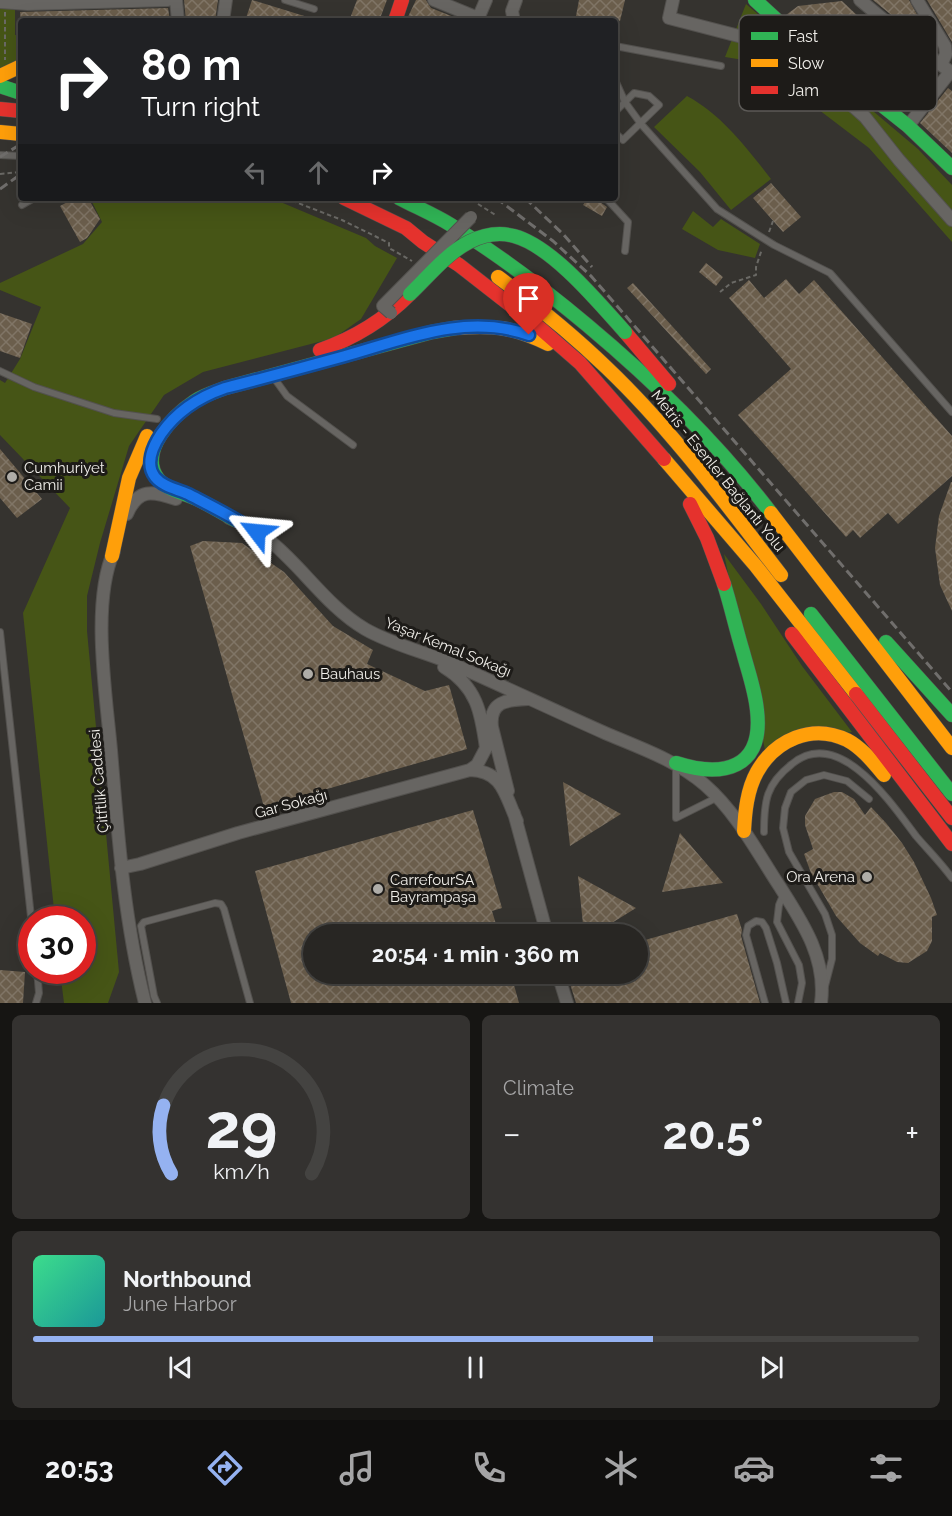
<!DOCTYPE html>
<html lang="en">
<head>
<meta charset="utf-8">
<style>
	:root { --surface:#282623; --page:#343230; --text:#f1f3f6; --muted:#a5a5a6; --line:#444341; --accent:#95b2f1 }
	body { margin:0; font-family:Raleway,sans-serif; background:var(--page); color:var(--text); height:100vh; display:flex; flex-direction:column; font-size:22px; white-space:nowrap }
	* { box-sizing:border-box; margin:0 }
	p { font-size:20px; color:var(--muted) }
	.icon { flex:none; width:33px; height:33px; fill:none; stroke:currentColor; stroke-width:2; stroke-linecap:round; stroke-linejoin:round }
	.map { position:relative; height:1003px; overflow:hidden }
	.details { display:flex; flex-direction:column; gap:12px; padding:12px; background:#161513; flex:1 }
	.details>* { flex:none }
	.guide { position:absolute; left:18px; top:18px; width:600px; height:183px; border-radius:6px; box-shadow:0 6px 24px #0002,0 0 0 2px var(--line); background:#202124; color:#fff; overflow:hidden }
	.speed { position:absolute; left:18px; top:906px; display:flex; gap:12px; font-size:30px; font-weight:700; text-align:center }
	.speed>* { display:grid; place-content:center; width:78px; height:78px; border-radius:50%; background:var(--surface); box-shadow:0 6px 24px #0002,0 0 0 2px var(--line); line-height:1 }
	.speed .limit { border:9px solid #d22; background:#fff; color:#111 }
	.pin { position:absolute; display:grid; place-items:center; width:51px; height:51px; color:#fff; margin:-62px -26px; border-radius:50% 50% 50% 0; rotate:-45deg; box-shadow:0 0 6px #0007 }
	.pin .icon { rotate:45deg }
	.me { position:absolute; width:66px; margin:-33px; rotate:299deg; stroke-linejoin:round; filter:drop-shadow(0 0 4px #0008) }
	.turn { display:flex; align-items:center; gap:21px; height:126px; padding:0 24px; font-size:27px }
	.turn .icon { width:78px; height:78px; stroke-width:2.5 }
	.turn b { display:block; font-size:42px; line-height:51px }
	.lanes { display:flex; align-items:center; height:57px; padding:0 24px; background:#0003; justify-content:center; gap:30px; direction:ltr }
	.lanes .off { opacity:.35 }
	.big { font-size:45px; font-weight:700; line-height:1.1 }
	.details .card { flex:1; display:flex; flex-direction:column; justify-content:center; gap:9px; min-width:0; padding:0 21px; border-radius:9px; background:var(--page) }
	.details .dial { align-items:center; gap:0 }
	.dial svg { height:156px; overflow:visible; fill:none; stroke:var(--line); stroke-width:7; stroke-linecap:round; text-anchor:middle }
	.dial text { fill:var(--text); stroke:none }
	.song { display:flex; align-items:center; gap:18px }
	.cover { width:72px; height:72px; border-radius:9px; background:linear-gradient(135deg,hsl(150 70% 55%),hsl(180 70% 35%)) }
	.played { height:6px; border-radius:3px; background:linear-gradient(90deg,var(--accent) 70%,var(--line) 70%) }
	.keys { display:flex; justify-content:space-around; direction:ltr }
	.heat { display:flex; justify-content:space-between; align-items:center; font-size:33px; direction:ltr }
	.details .tiles { flex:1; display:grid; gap:12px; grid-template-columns:1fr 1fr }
	.card:last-child { grid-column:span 2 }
	.trip { position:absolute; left:303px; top:924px; width:345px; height:60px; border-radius:30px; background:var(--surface); box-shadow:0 6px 24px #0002,0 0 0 2px var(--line); font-weight:700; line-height:60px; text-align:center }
	.tab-bar { display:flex; height:96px; justify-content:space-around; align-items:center; background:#100f0e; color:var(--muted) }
	.tab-bar .icon { width:42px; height:42px }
	.tab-bar .active { color:var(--accent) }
	.tab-bar b { font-size:27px; color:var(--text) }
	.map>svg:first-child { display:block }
</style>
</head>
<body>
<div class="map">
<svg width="952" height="1003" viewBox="0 0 952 1003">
	<defs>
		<pattern id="building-cross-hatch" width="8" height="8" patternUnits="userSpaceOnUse" patternTransform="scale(1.5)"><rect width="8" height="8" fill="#6b5e4c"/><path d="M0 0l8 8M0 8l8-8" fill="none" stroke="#807566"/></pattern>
	</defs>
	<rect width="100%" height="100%" fill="#35332f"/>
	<!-- green -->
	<path fill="#465516" d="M746,4L918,149L952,185V242L869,148L756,62L725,57Z
		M0,5L15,6V35H21V60L0,69Z
		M687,96C722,115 746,147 771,179L731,210L700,172L654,127Z
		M90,198H271L366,238L375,246L397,258L361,319L334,338L203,372L164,395L129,446L100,543L87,596V631L119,972L108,1003H64L60,971L82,970V920L55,919L23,613L70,508L0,435V380L5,383L20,359L41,307L0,290V283L83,244L102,222Z
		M693,211L713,227L721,219L760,244L755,258L718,250L682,229Z
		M724,554L761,604L802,666L852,732L765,750Z"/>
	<!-- building -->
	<path fill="url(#building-cross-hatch)" d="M184,0H218L215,21H186Z
		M252,0L314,19V21H245Z
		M357,0H387L379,21H349Z
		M416,0H426L431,8L464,21H406Z
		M579,0H625L620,21H598L576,16Z
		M873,0H909L930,38L922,40Z
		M927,0H952V42Z
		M842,1L878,35L936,77L924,92L921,90L905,110L786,15L798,6Z
		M168,8L170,21H139L136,19H108V21H21L20,12Z
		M948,88L952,91V153L920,123Z
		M771,183L801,217L783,232L753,198Z
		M75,198H88L100,219L87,238L80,242L60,206Z
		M588,198H594L607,207L602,216L583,205Z
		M706,263L723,277L716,286L699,272Z
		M786,279L799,294L814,280L952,436V476L898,524L888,513L860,538L853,530L846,537L738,415L791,369L729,298L749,280L764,298Z
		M633,283L711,369L706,374L627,288Z
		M0,313L32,324L20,358L0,351Z
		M0,449L42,499L17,518L0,498Z
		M951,482H952V611L940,585L935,548L939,516Z
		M203,541L242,543L284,572L333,626L373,650L367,664L425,691L449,685L467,749L264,807L190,546Z
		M563,782L621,814L570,846Z
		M834,792H842L854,799L865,815L871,807L886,823L902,843L914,862L931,898L937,915L932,917V941L927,951L908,963L897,962L880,953L878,956L860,943L836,916L811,873L804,854L813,849L805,825V816L815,799Z
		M473,810L502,908L492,911L499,934H314V974H511L519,1003H291L255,871Z
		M680,833L723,883L662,892Z
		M578,876L636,908L594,934H584Z
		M737,914L742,930L741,936L760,1003H576L567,974H638V942Z
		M0,970L25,972L23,1003H0Z"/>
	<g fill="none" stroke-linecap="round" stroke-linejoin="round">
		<!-- lane casing -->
		<g stroke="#53514e" stroke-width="8">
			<path id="lane" d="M285,0L314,9
				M615,46L721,66
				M615,80L625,102L641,124L717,209L774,245L830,273L952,412
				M615,112L634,93L649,96L659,105L623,140L615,133
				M0,155L21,156
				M606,198L628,222L625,251
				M22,205L34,198
				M0,371L34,387L114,413L157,419
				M274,378L287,396L353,445
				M0,632L32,926
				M676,767V818L718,797
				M764,832C764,801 766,784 792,764C839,725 892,804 916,836C928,850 941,863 952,878
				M784,893L779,905L777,922L799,965L802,983L798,1003
				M825,986L832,959V935L825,914L789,852L783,828L785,808L791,792L806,780L824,775L847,781L869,799
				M36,1003L39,993L37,970
				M157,1003L154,996L141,926L144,922L215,903L221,904L224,909L250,1003
				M765,1003L746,935L748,926L756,921L762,922L766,928L777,963L786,1003"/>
		</g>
		<!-- street casing -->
		<g stroke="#53514e" stroke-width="14">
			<path id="street" d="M176,0L178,21
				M434,0L478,18
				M673,0L669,18L770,44L827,83L865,117L899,160L952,220
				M860,0L914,45L952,73
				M917,0L945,46L946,54L941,65
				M0,2L28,4L168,0
				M223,21L226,0
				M477,21L486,0
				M514,21L512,11L516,0
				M908,126L950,72
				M127,514C138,488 152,491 176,499
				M229,518C287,537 314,599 365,629C391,644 421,651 448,662C501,685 553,710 605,733C640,748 676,760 705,785C737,813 757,852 780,887C803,923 827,959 821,1003
				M114,551C91,602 106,694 111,750C118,835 124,920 145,1003
				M444,667C477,687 481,712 486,748L477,765L470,770
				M508,791L492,727C489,700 508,700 530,699
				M514,813L547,934
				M121,868L140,864L238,833L470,770C503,771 505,795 517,821
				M558,974L567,1003"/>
		</g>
		<!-- fast casing -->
		<g stroke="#53514e" stroke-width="15">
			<path id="fast" d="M755,0L791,33L908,126L952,168
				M0,86L21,93
				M399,198C416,207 435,215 451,225C499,255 544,289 587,325C655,382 717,442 771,513
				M235,520C223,513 211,506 199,500C187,494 167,490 158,479C137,451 174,415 195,401C204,395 215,392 225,388L432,332L455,328
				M811,614L952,794
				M886,642L952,715
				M676,763C723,778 764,769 757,710C755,690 748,671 743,652C736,629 731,606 724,584"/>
		</g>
		<!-- slow casing -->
		<g stroke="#53514e" stroke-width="15">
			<path id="slow" d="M0,76L21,66
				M0,132L21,134
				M498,277C536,305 573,335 607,368C672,430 726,504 781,575
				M455,328C494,325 513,327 548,344
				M664,459L755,565L856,694
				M771,513L952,748
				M112,556L129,478L147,436
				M744,831C745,812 747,790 757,772C775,740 812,723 847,740C862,748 873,762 884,775"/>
		</g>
		<!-- jam casing -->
		<g stroke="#53514e" stroke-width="15">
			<path id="jam" d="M395,21L402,0
				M0,109L21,111
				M344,198L406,228L423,242L459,265L541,329L580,363L664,459
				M625,332L669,384
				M320,350C355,338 384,320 410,294
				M690,504L707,538L724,584
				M792,634L952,844
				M856,694L952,818"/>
		</g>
		<!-- path -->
		<path stroke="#6a6965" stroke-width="2" stroke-dasharray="4.5 3" stroke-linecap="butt" d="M5,12V60
			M0,174L21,172
			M285,198L342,220L389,243V248L412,261
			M508,198L510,200
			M478,204L497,216
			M769,232L773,221
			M720,292L731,283L756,275V267L762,249"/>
		<!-- lane -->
		<use href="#lane" stroke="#676562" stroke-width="6"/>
		<!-- street -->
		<use href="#street" stroke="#676562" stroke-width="12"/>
		<!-- fast -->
		<use href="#fast" stroke="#30b455" stroke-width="14"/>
		<!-- slow -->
		<use href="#slow" stroke="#ff9f0a" stroke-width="14"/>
		<!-- jam -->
		<use href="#jam" stroke="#e5322d" stroke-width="14"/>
		<!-- rail -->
		<path stroke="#706e6c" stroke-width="3" stroke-dasharray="9 4.5" stroke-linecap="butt" d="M0,157L21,144
			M0,189L21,174
			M496,198L553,241L591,276L952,692
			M525,198L563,234L592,267"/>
		<!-- street-bridge casing -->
		<g stroke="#53514e" stroke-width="14" stroke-linecap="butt">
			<path id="street-bridge" d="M391,313L383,306L471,217"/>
		</g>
		<!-- fast-bridge casing -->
		<g stroke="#53514e" stroke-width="15" stroke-linecap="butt">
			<path id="fast-bridge" d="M410,294C429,276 446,254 469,242C483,235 499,232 514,236C552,246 599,303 625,332"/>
		</g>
		<!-- street-bridge -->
		<use href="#street-bridge" stroke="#676562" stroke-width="12"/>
		<!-- fast-bridge -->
		<use href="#fast-bridge" stroke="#30b455" stroke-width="14"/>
	</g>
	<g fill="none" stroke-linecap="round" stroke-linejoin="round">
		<!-- route casing -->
		<g stroke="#114b97" stroke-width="15">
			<path id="route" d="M257,532C235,518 211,506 188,494C177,489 163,487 155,477C145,464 153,446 161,434C177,411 199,397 225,388C265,378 305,367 345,356C405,339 467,313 529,335"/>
		</g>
		<!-- route -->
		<use href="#route" stroke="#1a73e8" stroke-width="10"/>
	</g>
	<!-- markers -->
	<g fill="#afada8" stroke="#1d1b18" stroke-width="2">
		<circle cx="12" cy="477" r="6"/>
		<circle cx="308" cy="674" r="6"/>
		<circle cx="867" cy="877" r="6"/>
		<circle cx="378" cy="889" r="6"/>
	</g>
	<g text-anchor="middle" stroke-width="6" stroke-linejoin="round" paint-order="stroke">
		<!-- poi labels -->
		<g font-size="15" fill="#f0eee9" stroke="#1d1b18" text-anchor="start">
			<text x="24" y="473">Cumhuriyet<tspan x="24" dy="17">Camii</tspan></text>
			<text x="320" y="679">Bauhaus</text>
			<text x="855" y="882" text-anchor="end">Ora Arena</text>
			<text x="390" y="885">CarrefourSA<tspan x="390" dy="17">Bayrampaşa</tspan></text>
		</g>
		<!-- street labels -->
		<g font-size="15" fill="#f0eee9" stroke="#1d1b18">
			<text transform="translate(718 471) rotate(51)" y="5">Metris - Esenler Bağlantı Yolu</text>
			<text transform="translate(448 647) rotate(22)" y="5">Yaşar Kemal Sokağı</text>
			<text transform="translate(99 781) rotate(-95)" y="5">Çitftlik Caddesi</text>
			<text transform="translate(291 804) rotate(-15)" y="5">Gar Sokağı</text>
		</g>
	</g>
	<!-- legend -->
	<rect x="739" y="15" width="198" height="96" rx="9" fill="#1d1b18" stroke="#5c5a57" stroke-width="1.5"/>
	<rect x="751" y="32" width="27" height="8" fill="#30b455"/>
	<rect x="751" y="59" width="27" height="8" fill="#ff9f0a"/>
	<rect x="751" y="86" width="27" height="8" fill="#e5322d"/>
	<g font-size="16" fill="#f0eee9">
		<text x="788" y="42">Fast</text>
		<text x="788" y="69">Slow</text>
		<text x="788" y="96">Jam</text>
	</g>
</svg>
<div class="speed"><div class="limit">30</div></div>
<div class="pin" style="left:529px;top:335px;background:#d93025"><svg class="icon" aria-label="arrive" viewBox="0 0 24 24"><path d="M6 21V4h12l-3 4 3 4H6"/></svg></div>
<svg class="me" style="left:257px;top:532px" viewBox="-20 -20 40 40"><path d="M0-17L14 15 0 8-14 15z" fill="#1a73e8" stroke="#fff" stroke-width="4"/></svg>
<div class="trip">20:54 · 1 min · 360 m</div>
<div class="guide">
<div class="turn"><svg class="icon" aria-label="right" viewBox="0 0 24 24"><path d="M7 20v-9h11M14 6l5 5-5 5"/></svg><div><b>80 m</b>Turn right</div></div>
<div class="lanes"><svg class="icon off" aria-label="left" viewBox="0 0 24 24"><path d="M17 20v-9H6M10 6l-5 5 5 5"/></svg><svg class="icon off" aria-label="ahead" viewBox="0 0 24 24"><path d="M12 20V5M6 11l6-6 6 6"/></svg><svg class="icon" aria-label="right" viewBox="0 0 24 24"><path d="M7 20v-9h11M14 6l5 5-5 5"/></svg></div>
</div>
</div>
<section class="details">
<div class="tiles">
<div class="card dial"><svg viewBox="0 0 100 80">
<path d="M14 69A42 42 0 1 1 86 69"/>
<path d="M14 69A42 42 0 0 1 10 34" stroke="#95b2f1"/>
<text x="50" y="56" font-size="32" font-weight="700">29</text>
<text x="50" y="72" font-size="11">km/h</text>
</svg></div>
<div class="card"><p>Climate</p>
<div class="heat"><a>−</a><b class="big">20.5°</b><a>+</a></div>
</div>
<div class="card">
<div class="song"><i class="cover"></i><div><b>Northbound</b><p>June Harbor</p></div></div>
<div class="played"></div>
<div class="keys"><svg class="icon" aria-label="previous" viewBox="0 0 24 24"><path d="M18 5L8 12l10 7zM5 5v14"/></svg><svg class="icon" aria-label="pause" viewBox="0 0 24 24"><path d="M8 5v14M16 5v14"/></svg><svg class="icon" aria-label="next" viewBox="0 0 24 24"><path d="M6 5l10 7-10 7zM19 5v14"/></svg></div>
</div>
</div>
</section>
<nav class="tab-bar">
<b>20:53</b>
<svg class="icon active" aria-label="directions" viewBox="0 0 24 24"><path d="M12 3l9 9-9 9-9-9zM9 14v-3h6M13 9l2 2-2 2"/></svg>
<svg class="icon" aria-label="music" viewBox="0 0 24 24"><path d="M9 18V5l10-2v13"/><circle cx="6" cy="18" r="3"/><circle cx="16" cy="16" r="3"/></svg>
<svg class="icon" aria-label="phone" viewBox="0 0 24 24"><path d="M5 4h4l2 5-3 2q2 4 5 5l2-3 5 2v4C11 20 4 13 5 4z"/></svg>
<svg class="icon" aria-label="climate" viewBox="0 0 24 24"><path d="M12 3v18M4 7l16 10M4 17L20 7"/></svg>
<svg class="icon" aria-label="car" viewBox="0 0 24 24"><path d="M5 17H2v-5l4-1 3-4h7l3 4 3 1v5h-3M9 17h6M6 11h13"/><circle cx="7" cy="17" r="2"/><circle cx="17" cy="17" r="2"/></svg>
<svg class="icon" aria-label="filters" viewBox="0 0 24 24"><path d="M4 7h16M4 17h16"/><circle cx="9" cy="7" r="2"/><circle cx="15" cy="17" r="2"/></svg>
</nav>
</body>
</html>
